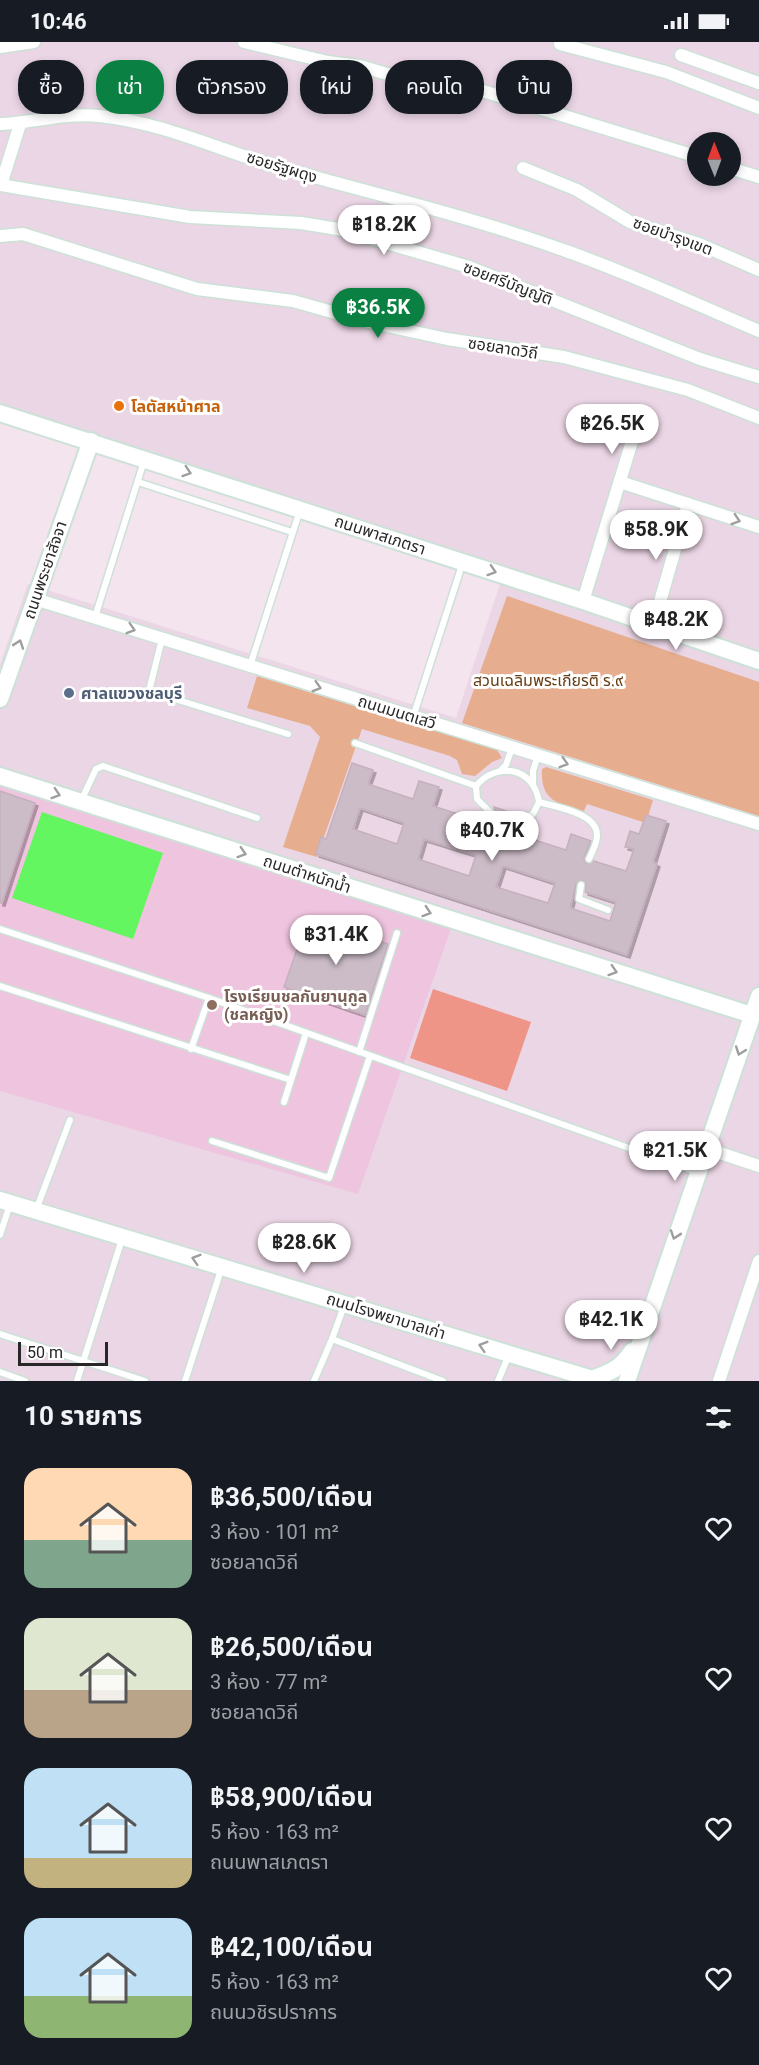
<!DOCTYPE html>
<html lang="th">
<meta charset="utf-8">
<style>
body{margin:0;font-family:Roboto,"Noto Sans Thai",sans-serif;background:#242831;color:#f1f3f6;height:100vh;display:flex;flex-direction:column;font-size:22px;white-space:nowrap}
*{box-sizing:border-box;margin:0}
p{font-size:20px;color:#9ea1a6}
.icon{flex:none;width:33px;height:33px;fill:none;stroke:currentColor;stroke-width:2;stroke-linecap:round;stroke-linejoin:round}
.map{position:relative;height:1339px;overflow:hidden}
.panel{display:flex;flex-direction:column;background:#171b24;flex:1}
.panel>*{flex:none}
.banner{position:absolute;left:18px;top:18px;width:723px;height:54px;display:flex;gap:12px}
.needle{width:39px;rotate:359deg}
.controls{position:absolute;left:687px;top:90px;display:grid;gap:12px}
.controls a{display:grid;place-items:center;width:54px;height:54px;border-radius:50%;background:#171b24;box-shadow:0 3px 9px #0003;font-size:30px}
.scale{position:absolute;left:18px;bottom:15px;width:90px;box-sizing:border-box;padding-left:6px;border:3px solid #272727;border-top:0;font-size:16px;line-height:21px;white-space:nowrap;color:#272727;-webkit-text-stroke:4px #fff;paint-order:stroke}
.price{position:absolute;translate:-50% -51px;padding:0 14px;border-radius:21px;background:#fff;color:#222;font-size:20px;line-height:39px;filter:drop-shadow(0 2px 3px #0008)}
.price::after{content:'';position:absolute;left:50%;top:36px;width:18px;height:14px;margin-left:-9px;background:inherit;clip-path:polygon(0 0,100% 0,50% 100%)}
.price.current{background:#0b8043;color:#fff}
ul{padding:0;list-style:none}
li{display:flex;align-items:center;gap:18px;height:150px;padding:0 24px}
li span{display:grid;place-items:center;flex:none;width:168px;height:120px;border-radius:18px;color:#555}
li>.icon{margin-inline-start:auto}
span .icon{width:72px;height:72px;fill:#fffc;stroke-width:1}
li b{font-size:26px}
h2{display:flex;justify-content:space-between;align-items:center;height:72px;padding:0 24px;font-size:26px}
.chip{padding:0 21px;border-radius:24px;background:#171b24;box-shadow:0 3px 9px #0003;font-size:21px;line-height:54px}
.chip.current{background:#0b8043;color:#fff}
.status{display:flex;justify-content:space-between;align-items:center;height:42px;padding:0 30px;background:#171b24;direction:ltr}
.status svg{height:16px;fill:currentColor}
.map>svg:first-child{display:block}
</style>
<div class="status"><b>10:46</b><svg viewBox="0 0 49 12"><path d="M0 12V9h3v3zM5 12V6h3v6zM10 12V3h3v9zM15 12V0h3v12zM26 1h20v11H26zM47 4h2v5h-2z"/></svg></div>
<div class="map">
<svg width="759" height="1339" viewBox="0 0 759 1339">
<defs>
<filter id="shadow"><feDropShadow dx="3" dy="3" stdDeviation="0" flood-color="#0004"/></filter>
</defs>
<rect width="100%" height="100%" fill="#ebd6e5"/>
<path fill="#eec4de" d="M 0,734 L 454,878 L 358,1152 L 0,1049 Z"/>
<g fill="#e6ae8e">
<path d="M 507,554 L 759,640 L 759,774 L 462,681 Z"/>
<path d="M 257,634 L 497,708 L 502,716 L 492,720 L 475,734 L 462,732 L 457,718 L 450,714 L 362,687 L 317,815 L 283,805 L 320,695 L 310,684 L 247,666 Z"/>
<path d="M 546,725 L 653,758 L 646,781 L 587,762 L 584,769 C 558,762 540,759 542,727 Z"/>
</g>
<path fill="#ef9588" d="M 433,947 L 531,980 L 507,1049 L 410,1016 Z"/>
<path fill="#f3e4ee" d="M 0,375 L 502,536 L 456,676 L 28,542 L 0,622 Z"/>
<path fill="#64f660" d="M 42,770 L 163,811 L 133,897 L 12,856 Z"/>
<g fill="#ccbcc7" stroke="#c6b0be" stroke-width="1.5" fill-rule="evenodd" filter="url(#shadow)">
<path d="M 352,721 L 373,728 L 368,742 L 413,757 L 419,739 L 439,745 L 433,764 L 489,782 L 490,777 L 497,774 L 494,765 L 518,773 L 512,778 L 515,784 L 513,791 L 566,808 L 571,792 L 591,799 L 584,815 L 586,821 L 594,819 L 626,829 L 634,807 L 625,805 L 630,789 L 639,792 L 646,773 L 666,779 L 653,820 L 657,822 L 627,913 L 316,812 L 321,795 L 326,797 ZM 360,766 L 404,781 L 397,802 L 353,787 ZM 424,797 L 476,813 L 469,834 L 418,817 ZM 503,824 L 555,841 L 548,861 L 496,845 ZM 582,838 L 586,842 L 585,850 L 616,860 L 610,879 L 570,866 L 576,842 Z"/>
<path d="M 0,749 L 35,761 L 2,861 L 0,861 Z"/>
<path d="M 308,875 L 388,902 L 365,973 L 284,945 Z"/>
</g>
<g fill="none" stroke-linecap="round" stroke-linejoin="round">
<g stroke="#cce1d7" stroke-width="9">
<g id="lane">
<path d="M 138,440 L 292,490"/>
<path d="M 95,575 L 144,419"/>
<path d="M 162,597 L 149,649 L 288,692"/>
<path d="M 250,624 L 300,468"/>
<path d="M 413,675 L 463,520"/>
<path d="M 355,701 L 476,744"/>
<path d="M 501,728 L 506,723 L 512,706"/>
<path d="M 533,743 L 533,729 L 538,713"/>
<path d="M 81,759 L 96,727 L 103,724 L 257,776"/>
<path d="M 539,760 C 556,765 598,771 597,794 C 597,801 592,811 589,817"/>
<path d="M 492,772 L 477,757 L 476,744 C 497,719 534,725 539,760 L 533,772 L 517,779"/>
<path d="M 581,843 L 579,857 L 608,868"/>
<path d="M 0,887 L 209,956 L 696,1130"/>
<path d="M 0,944 L 291,1038"/>
<path d="M 191,1007 L 209,956"/>
<path d="M 359,1010 L 397,891"/>
<path d="M 284,1060 L 306,991"/>
<path d="M 212,1099 L 329,1136 L 370,1014"/>
<path d="M 36,1168 L 70,1078"/>
<path d="M 0,1193 L 10,1162"/>
<path d="M 0,1292 L 145,1339"/>
<path d="M 332,1297 L 344,1264"/>
<path d="M 0,1330 L 25,1339"/>
<path d="M 77,1339 L 122,1197"/>
<path d="M 185,1339 L 222,1225"/>
<path d="M 314,1339 L 332,1297 L 443,1339"/>
<path d="M 498,1339 L 509,1313"/>
</g>
</g>
<g stroke="#cce1d7" stroke-width="15">
<g id="street">
<path d="M 244,0 L 328,20 L 360,24 L 441,48 L 473,46 L 698,115"/>
<path d="M 560,2 L 666,30 L 759,66"/>
<path d="M 0,5 L 34,0"/>
<path d="M 681,13 L 759,41"/>
<path d="M 0,82 C 33,81 66,70 99,74 C 161,80 219,108 278,125 C 374,152 472,175 566,209 C 632,232 695,262 759,289"/>
<path d="M 523,126 L 577,148 L 630,180 L 699,202 L 759,228"/>
<path d="M 730,126 L 759,135"/>
<path d="M 0,143 L 190,175 L 301,181 L 338,187 L 469,225 L 700,317 L 759,335"/>
<path d="M 1,143 L 20,82"/>
<path d="M 0,194 L 23,192 L 197,247 L 293,259 L 364,279 L 447,297 L 564,315 L 688,348 L 759,376"/>
<path d="M 620,440 L 759,485"/>
<path d="M 35,557 L 759,782"/>
<path d="M 583,559 L 633,396"/>
<path d="M 653,584 L 688,462"/>
<path d="M 705,1106 L 759,1124"/>
<path d="M 719,1339 L 759,1219"/>
</g>
</g>
<g stroke="#cce1d7" stroke-width="20">
<g id="secondary">
<path d="M 0,371 L 583,559 L 759,619"/>
<path d="M 0,657 L 91,399"/>
<path d="M 0,734 L 752,973"/>
<path d="M 0,1158 L 599,1339"/>
<path d="M 591,1337 C 610,1331 621,1326 632,1309"/>
<path d="M 627,1339 L 759,954"/>
</g>
</g>
<use href="#lane" stroke="#fff" stroke-width="6"/>
<use href="#street" stroke="#fff" stroke-width="12"/>
<use href="#secondary" stroke="#fff" stroke-width="16"/>
</g>
<defs><path id="oneway-chevron" d="M-2-3.5L2.5 0L-2 3.5" fill="none" stroke-width="1.6" stroke-linecap="round" stroke-linejoin="round" transform="scale(1.5)"/></defs>
<g stroke="#9e9e9e">
<use href="#oneway-chevron" transform="translate(187 430) rotate(18)"/>
<use href="#oneway-chevron" transform="translate(736 478) rotate(18)"/>
<use href="#oneway-chevron" transform="translate(492 529) rotate(18)"/>
<use href="#oneway-chevron" transform="translate(131 587) rotate(17)"/>
<use href="#oneway-chevron" transform="translate(19 602) rotate(-71)"/>
<use href="#oneway-chevron" transform="translate(317 645) rotate(17)"/>
<use href="#oneway-chevron" transform="translate(564 721) rotate(17)"/>
<use href="#oneway-chevron" transform="translate(56 752) rotate(18)"/>
<use href="#oneway-chevron" transform="translate(242 811) rotate(18)"/>
<use href="#oneway-chevron" transform="translate(427 870) rotate(18)"/>
<use href="#oneway-chevron" transform="translate(613 929) rotate(18)"/>
<use href="#oneway-chevron" transform="translate(740 1009) rotate(110)"/>
<use href="#oneway-chevron" transform="translate(675 1193) rotate(109)"/>
<use href="#oneway-chevron" transform="translate(196 1217) rotate(-163)"/>
<use href="#oneway-chevron" transform="translate(483 1304) rotate(-163)"/>
</g>
<circle fill="#e8710a" stroke="#fff" stroke-width="2" cx="119" cy="364" r="6"/>
<circle fill="#5c6f8a" stroke="#fff" stroke-width="2" cx="69" cy="651" r="6"/>
<circle fill="#8d6e63" stroke="#fff" stroke-width="2" cx="212" cy="963" r="6"/>
<g text-anchor="middle" dominant-baseline="central" stroke-width="6" stroke-linejoin="round" paint-order="stroke">
<g font-size="16" fill="#272727" stroke="#fff">
<text transform="translate(282 125) rotate(17)">ซอยรัฐผดุง</text>
<text transform="translate(673 194) rotate(20)">ซอยบำรุงเขต</text>
<text transform="translate(508 241) rotate(21)">ซอยศรีบัญญัติ</text>
<text transform="translate(503 306) rotate(9)">ซอยลาดวิถี</text>
<text transform="translate(380 493) rotate(18)">ถนนพาสเภตรา</text>
<text transform="translate(45 528) rotate(-71)">ถนนพระยาสัจจา</text>
<text transform="translate(397 670) rotate(17)">ถนนมนตเสวี</text>
<text transform="translate(307 832) rotate(18)">ถนนตำหนักน้ำ</text>
<text transform="translate(386 1274) rotate(17)">ถนนโรงพยาบาลเก่า</text>
</g>
<g font-size="16" font-weight="bold" fill="#c56008" stroke="#fff" text-anchor="start">
<text x="131" y="364">โลตัสหน้าศาล</text>
</g>
<g font-size="16" fill="#663d14" stroke="#fff">
<text x="548" y="638">สวนเฉลิมพระเกียรติ ร.๙</text>
</g>
<g font-size="16" font-weight="bold" fill="#4e5e75" stroke="#fff" text-anchor="start">
<text x="81" y="651">ศาลแขวงชลบุรี</text>
</g>
<g font-size="16" font-weight="bold" fill="#785e54" stroke="#fff" text-anchor="start">
<text x="224" y="954">โรงเรียนชลกันยานุกูล<tspan x="224" dy="18">(ชลหญิง)</tspan></text>
</g>
</g>
</svg>
<div class="controls">
<a><svg class="needle" viewBox="-14 -14 28 28"><path d="M0-13l5 13h-10z" fill="#e53935"/><path d="M0 13l5-13h-10z" fill="#9ea1a6"/></svg></a>
</div>
<div class="scale">50 m</div>
<b class="price" style="left:384px;top:214px">฿18.2K</b>
<b class="price current" style="left:378px;top:297px">฿36.5K</b>
<b class="price" style="left:612px;top:413px">฿26.5K</b>
<b class="price" style="left:656px;top:519px">฿58.9K</b>
<b class="price" style="left:676px;top:609px">฿48.2K</b>
<b class="price" style="left:492px;top:820px">฿40.7K</b>
<b class="price" style="left:336px;top:924px">฿31.4K</b>
<b class="price" style="left:675px;top:1140px">฿21.5K</b>
<b class="price" style="left:304px;top:1232px">฿28.6K</b>
<b class="price" style="left:611px;top:1309px">฿42.1K</b>
<div class="banner">
<a class="chip">ซื้อ</a>
<a class="chip current">เช่า</a>
<a class="chip">ตัวกรอง</a>
<a class="chip">ใหม่</a>
<a class="chip">คอนโด</a>
<a class="chip">บ้าน</a>
</div>
</div>
<section class="panel">
<h2>10 รายการ<svg class="icon" aria-label="filters" viewBox="0 0 24 24"><path d="M4 7h16M4 17h16"/><circle cx="9" cy="7" r="2"/><circle cx="15" cy="17" r="2"/></svg></h2>
<ul>
<li><span style="background:linear-gradient(#ffd9b3 60%,#7fa58c 0)"><svg class="icon" aria-label="home" viewBox="0 0 24 24"><path d="M3 11l9-7 9 7M6 9v11h12V9"/></svg></span><div><b>฿36,500/เดือน</b><p>3 ห้อง · 101 m²</p><p>ซอยลาดวิถี</p></div><svg class="icon" aria-label="heart" viewBox="0 0 24 24"><path d="M12 20l-8-8c-3-5 5-10 8-4 3-6 11-1 8 4z"/></svg></li>
<li><span style="background:linear-gradient(#dfe7d0 60%,#b9a48a 0)"><svg class="icon" aria-label="home" viewBox="0 0 24 24"><path d="M3 11l9-7 9 7M6 9v11h12V9"/></svg></span><div><b>฿26,500/เดือน</b><p>3 ห้อง · 77 m²</p><p>ซอยลาดวิถี</p></div><svg class="icon" aria-label="heart" viewBox="0 0 24 24"><path d="M12 20l-8-8c-3-5 5-10 8-4 3-6 11-1 8 4z"/></svg></li>
<li><span style="background:linear-gradient(#bfe0f5 75%,#c2b280 0)"><svg class="icon" aria-label="home" viewBox="0 0 24 24"><path d="M3 11l9-7 9 7M6 9v11h12V9"/></svg></span><div><b>฿58,900/เดือน</b><p>5 ห้อง · 163 m²</p><p>ถนนพาสเภตรา</p></div><svg class="icon" aria-label="heart" viewBox="0 0 24 24"><path d="M12 20l-8-8c-3-5 5-10 8-4 3-6 11-1 8 4z"/></svg></li>
<li><span style="background:linear-gradient(#bfe0f5 65%,#8fb573 0)"><svg class="icon" aria-label="home" viewBox="0 0 24 24"><path d="M3 11l9-7 9 7M6 9v11h12V9"/></svg></span><div><b>฿42,100/เดือน</b><p>5 ห้อง · 163 m²</p><p>ถนนวชิรปราการ</p></div><svg class="icon" aria-label="heart" viewBox="0 0 24 24"><path d="M12 20l-8-8c-3-5 5-10 8-4 3-6 11-1 8 4z"/></svg></li>
</ul>
</section>
